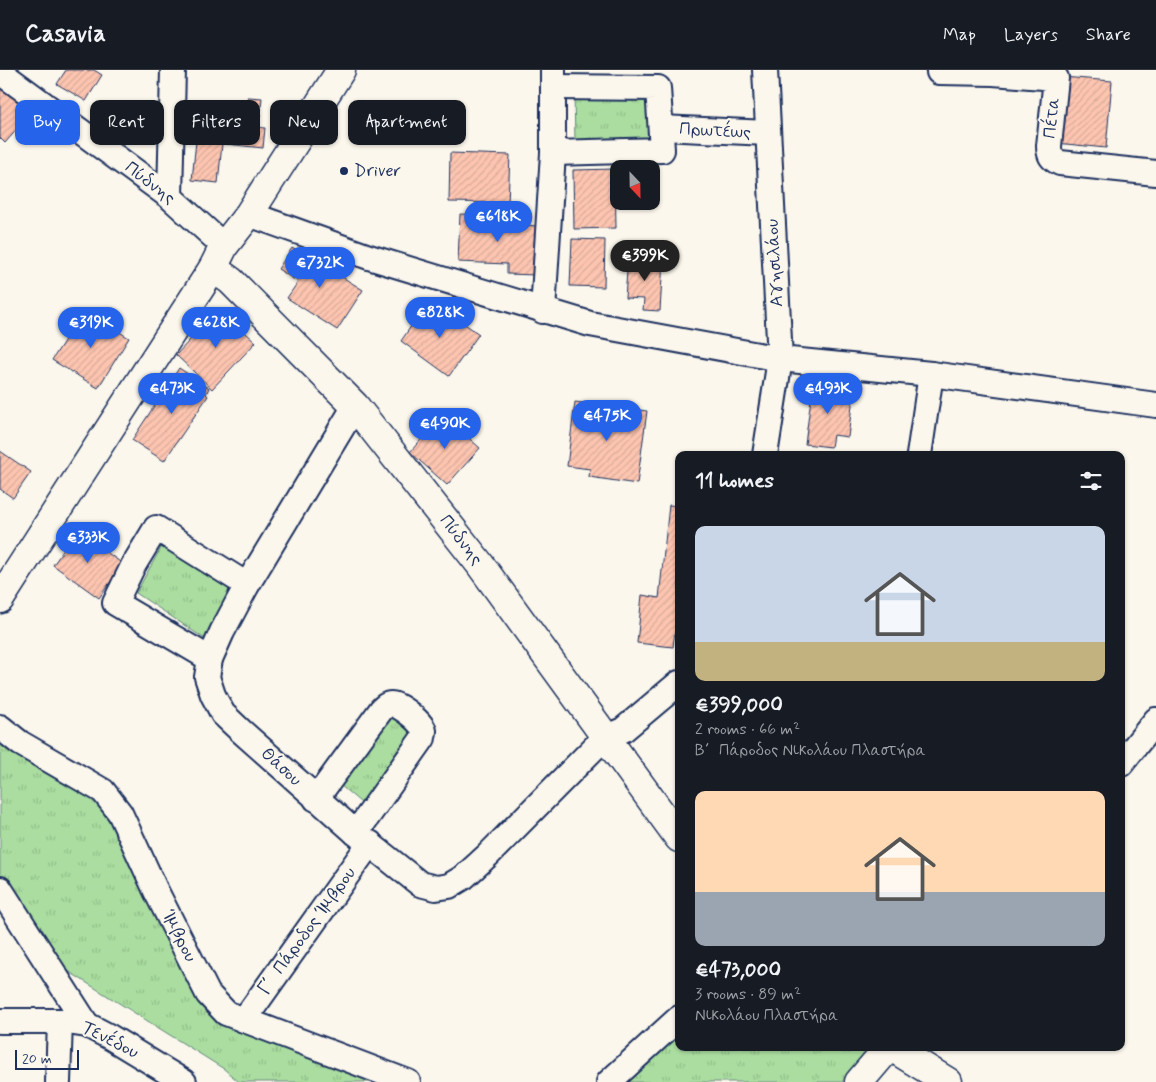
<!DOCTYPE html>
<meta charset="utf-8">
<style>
body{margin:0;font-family:Mynerve,sans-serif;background:#242831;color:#f1f3f6;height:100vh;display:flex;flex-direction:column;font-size:19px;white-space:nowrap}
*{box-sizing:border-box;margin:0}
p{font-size:16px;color:#9ea1a6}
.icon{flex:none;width:28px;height:28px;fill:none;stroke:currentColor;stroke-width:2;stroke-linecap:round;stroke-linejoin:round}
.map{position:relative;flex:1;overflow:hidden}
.sheet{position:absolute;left:675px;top:381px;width:450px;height:600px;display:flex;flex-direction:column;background:#171b24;border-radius:10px;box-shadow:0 1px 4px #0004}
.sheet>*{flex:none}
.banner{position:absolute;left:15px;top:30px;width:475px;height:45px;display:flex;gap:10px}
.needle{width:32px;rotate:158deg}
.controls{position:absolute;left:610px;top:90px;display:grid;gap:10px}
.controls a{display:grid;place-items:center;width:50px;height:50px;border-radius:10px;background:#171b24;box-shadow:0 1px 4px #0004;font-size:25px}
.scale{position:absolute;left:15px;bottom:12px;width:64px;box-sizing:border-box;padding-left:5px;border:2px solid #1b2f5e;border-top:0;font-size:14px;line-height:18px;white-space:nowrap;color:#1b2f5e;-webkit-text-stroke:4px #fbf7ec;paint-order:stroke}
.price{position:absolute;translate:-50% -42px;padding:0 11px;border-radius:18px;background:#2563eb;color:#fff;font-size:16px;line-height:32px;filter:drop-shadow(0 1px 2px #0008)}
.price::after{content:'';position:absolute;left:50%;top:30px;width:15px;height:11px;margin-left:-8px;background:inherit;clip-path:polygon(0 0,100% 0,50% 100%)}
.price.on{background:#222;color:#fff}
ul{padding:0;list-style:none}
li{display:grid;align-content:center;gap:10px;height:265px;padding:0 20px}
li span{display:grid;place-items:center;height:155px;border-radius:10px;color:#555}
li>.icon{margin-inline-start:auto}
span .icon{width:90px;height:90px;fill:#fffc;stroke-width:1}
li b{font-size:21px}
h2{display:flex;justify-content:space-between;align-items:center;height:60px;padding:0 20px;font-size:21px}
.tag{padding:0 18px;border-radius:10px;background:#171b24;box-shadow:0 1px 4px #0004;font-size:18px;line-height:45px}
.tag.on{background:#2563eb;color:#fff}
header{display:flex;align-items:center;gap:30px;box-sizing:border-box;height:70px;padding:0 25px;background:#171b24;border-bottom:1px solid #363941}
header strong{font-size:24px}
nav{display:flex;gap:28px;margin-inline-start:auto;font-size:18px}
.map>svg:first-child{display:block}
</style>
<header>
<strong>Casavia</strong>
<nav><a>Map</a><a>Layers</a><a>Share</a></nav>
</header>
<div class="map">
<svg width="1156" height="1012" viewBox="0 0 1156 1012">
<defs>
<pattern id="grass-tufts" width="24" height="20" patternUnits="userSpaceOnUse" patternTransform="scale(1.25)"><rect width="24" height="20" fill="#aadd9f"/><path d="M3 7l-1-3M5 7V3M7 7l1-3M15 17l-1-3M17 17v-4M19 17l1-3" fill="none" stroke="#92be8b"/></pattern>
<pattern id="building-hatch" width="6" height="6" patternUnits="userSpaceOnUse" patternTransform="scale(1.25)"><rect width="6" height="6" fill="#fdc5b0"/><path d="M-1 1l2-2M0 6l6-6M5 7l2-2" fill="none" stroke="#d8aa9a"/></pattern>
</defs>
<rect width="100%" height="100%" fill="#fbf7ec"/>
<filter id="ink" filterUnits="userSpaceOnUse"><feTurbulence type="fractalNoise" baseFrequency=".02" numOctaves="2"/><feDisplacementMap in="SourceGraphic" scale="10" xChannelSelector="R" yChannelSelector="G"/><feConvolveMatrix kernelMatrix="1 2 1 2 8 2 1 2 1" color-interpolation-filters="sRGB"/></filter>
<g filter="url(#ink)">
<g fill="url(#grass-tufts)" stroke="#62867e">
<path d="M 574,23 L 665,24 L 665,70 L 575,72 Z"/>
<path d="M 168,465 L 239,512 L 205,569 L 136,523 Z"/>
<path d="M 398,636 L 425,659 L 367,738 L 340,715 Z"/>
<path d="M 0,659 L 113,725 L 211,924 L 406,1012 L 239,1012 L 224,999 L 52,891 L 0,809 Z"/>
<path d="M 679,958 L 679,978 L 869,978 L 869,981 L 842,1012 L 621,1012 Z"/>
</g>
<g fill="url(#building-hatch)" stroke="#1b2f5e">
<path d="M 66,0 L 94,0 L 102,5 L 86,31 L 57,14 Z"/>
<path d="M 1062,7 L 1112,11 L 1106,78 L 1056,73 Z"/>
<path d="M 0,12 L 33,41 L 5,73 L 0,68 Z"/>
<path d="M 248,27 L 262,28 L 260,47 L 246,45 Z"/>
<path d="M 122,40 L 159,45 L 156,70 L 119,66 Z"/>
<path d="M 199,48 L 237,52 L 235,75 L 196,71 Z"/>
<path d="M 237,55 L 265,58 L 263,78 L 235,75 Z"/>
<path d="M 196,71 L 222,74 L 218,113 L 192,110 Z"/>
<path d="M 450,83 L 510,85 L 508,133 L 449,132 Z"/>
<path d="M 615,99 L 616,158 L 574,159 L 573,100 Z"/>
<path d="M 460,144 L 508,146 L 508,154 L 538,156 L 536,205 L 507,204 L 507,194 L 458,192 Z"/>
<path d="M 572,169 L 605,170 L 604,217 L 570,216 Z"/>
<path d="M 292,178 L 331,202 L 335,195 L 342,200 L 339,205 L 363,220 L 337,260 L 287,228 L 298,212 L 278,199 Z"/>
<path d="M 628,188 L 663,190 L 660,241 L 643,240 L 644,229 L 625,228 Z"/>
<path d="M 435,233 L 479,264 L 449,306 L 401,271 L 416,249 L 420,253 Z"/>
<path d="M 219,239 L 256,272 L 212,319 L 176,285 Z"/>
<path d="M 84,240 L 129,268 L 98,318 L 52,290 Z"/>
<path d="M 179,298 L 209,318 L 206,324 L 208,326 L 164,391 L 132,370 Z"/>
<path d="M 813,313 L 837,316 L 836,324 L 853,327 L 848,367 L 833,365 L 831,377 L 805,374 Z"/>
<path d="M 575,332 L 647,341 L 637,414 L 589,407 L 590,399 L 567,396 Z"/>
<path d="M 443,345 L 480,378 L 447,415 L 410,382 Z"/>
<path d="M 0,381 L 31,402 L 13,428 L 0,419 Z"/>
<path d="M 669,435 L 679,436 L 679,555 L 676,555 L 673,577 L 637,573 L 642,525 L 659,528 Z"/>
<path d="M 77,461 L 123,494 L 99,528 L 53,495 Z"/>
</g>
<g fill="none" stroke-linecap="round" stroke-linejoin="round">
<g stroke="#1b2f5e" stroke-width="28">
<g id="minor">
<path d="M 0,2 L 170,127 L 224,176"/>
<path d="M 939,2 L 993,3 L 1056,8 L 1049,76 C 1049,85 1051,89 1060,93 L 1156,103"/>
<path d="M 553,17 L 658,18 L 662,80 L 553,83"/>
<path d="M 661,58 L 768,63"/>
<path d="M 170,127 L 173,0"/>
<path d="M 249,144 L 369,187 L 590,254 L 780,289 L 931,304 L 1156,335"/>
<path d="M 543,241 L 553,83 L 553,0"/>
<path d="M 355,336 L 247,515 L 222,562 L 210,589 L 207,607 L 213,625 L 223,644 L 241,661 L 356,763 L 420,814 L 436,818 L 449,816 L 464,807 L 488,785 L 597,675 L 606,667 L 623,660 L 679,613"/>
<path d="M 765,385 L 780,289 L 765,0"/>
<path d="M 919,385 L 931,304"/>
<path d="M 210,589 L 115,533 L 133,496 L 156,458 L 247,515"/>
<path d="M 0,657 L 20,673 L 103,721 L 120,743 L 156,821 L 208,924 L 226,943 L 408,1012"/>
<path d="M 1121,694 L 1156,650"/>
<path d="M 316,729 L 381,640 C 384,637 387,634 391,634 C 399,634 423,653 424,661 C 424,663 423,666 423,668 L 356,763"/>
<path d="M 0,819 L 87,955"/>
<path d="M 244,950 L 370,773"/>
<path d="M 0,951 L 60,951 L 87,955 L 110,967 L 184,1012"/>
<path d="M 58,1012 L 60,951"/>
<path d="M 609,1012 L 679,948"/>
</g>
</g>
<g stroke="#1b2f5e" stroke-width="31">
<g id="tertiary">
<path d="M 213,198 L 231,211 L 355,336 L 479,493 L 679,768"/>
<path d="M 893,978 L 948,1012"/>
<path d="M 859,1012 L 888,978"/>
</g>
</g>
<g stroke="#1b2f5e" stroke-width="31">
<path id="secondary" d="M 0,529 L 213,198 L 224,176 L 249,144 L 341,0"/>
</g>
<use href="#minor" stroke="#fbf7ec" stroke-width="24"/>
<use href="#tertiary" stroke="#fbf7ec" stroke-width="28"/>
<use href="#secondary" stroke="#fbf7ec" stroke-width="28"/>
</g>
</g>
<circle fill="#1b2f5e" stroke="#fbf7ec" stroke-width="2" cx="344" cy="101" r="5"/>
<g text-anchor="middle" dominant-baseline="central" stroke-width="4" stroke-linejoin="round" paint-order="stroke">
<g font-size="18" fill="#1b2f5e" stroke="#fbf7ec">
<text transform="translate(1052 48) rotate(-84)">Πέτα</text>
<text transform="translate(715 61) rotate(3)">Πρωτέως</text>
<text transform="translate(150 113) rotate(37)">Πύδνης</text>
<text transform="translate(775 193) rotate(-93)">Αγησιλάου</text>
<text transform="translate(461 470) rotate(52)">Πύδνης</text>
<text transform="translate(281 697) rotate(42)">Θάσου</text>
<text transform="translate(307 861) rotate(-54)">Γ΄ Πάροδος Ίμβρου</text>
<text transform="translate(179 866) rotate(63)">Ίμβρου</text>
<text transform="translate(110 970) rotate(27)">Τενέδου</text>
</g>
<g font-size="18" fill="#1b2f5e" stroke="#fbf7ec" text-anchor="start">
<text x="354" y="101">Driver</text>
</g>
</g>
</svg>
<div class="controls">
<a><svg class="needle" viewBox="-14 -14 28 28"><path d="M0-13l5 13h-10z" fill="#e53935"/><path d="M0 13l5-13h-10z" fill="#9ea1a6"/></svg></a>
</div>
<div class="scale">20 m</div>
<b class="price" style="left:498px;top:173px">€618K</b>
<b class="price on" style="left:645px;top:212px">€399K</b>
<b class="price" style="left:320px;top:219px">€732K</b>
<b class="price" style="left:440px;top:269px">€828K</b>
<b class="price" style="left:91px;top:279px">€319K</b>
<b class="price" style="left:216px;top:279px">€628K</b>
<b class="price" style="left:172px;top:345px">€473K</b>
<b class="price" style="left:828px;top:345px">€493K</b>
<b class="price" style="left:607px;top:372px">€475K</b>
<b class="price" style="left:445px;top:380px">€490K</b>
<b class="price" style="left:88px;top:494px">€333K</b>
<div class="banner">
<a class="tag on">Buy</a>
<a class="tag">Rent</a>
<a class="tag">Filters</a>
<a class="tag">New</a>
<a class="tag">Apartment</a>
</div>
<section class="sheet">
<h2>11 homes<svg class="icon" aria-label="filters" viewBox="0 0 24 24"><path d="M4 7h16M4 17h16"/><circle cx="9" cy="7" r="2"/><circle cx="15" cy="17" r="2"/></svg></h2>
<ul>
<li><span style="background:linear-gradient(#c9d6e8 75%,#c2b280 0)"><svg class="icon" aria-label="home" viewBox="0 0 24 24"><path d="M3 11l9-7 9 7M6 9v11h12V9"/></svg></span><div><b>€399,000</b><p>2 rooms · 66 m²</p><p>Β΄ Πάροδος Νικολάου Πλαστήρα</p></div></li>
<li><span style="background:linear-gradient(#ffd9b3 65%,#9aa5b1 0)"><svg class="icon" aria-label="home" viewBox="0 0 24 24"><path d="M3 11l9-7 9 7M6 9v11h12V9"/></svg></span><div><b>€473,000</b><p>3 rooms · 89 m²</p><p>Νικολάου Πλαστήρα</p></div></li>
</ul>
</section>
</div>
